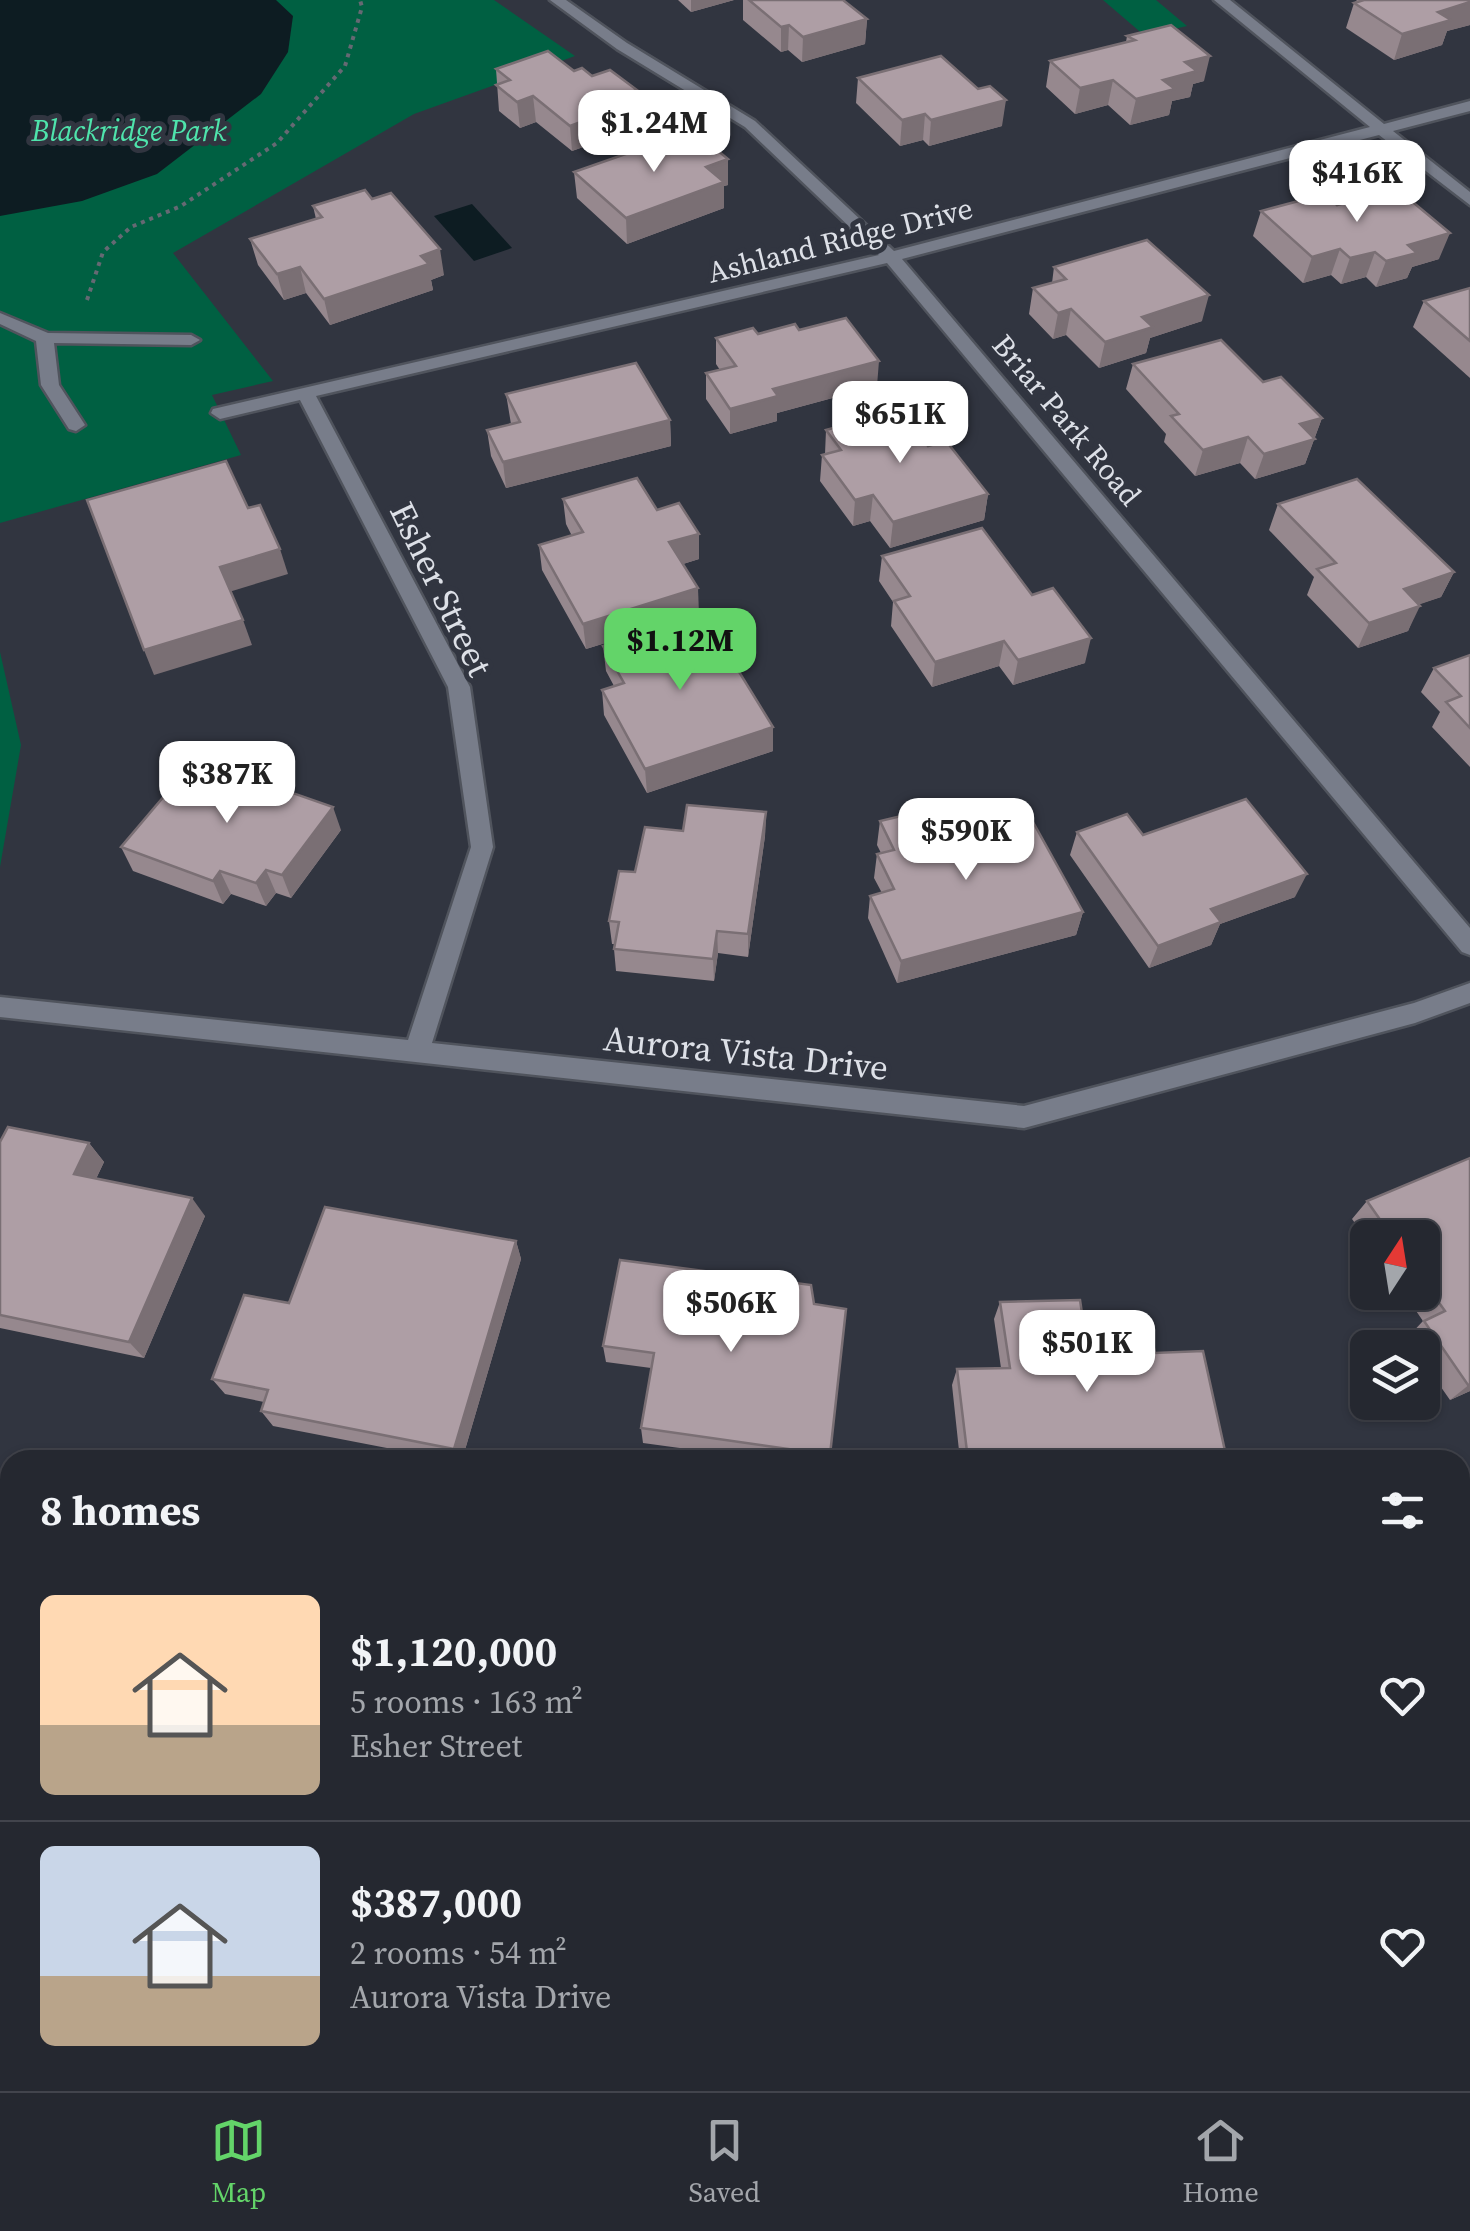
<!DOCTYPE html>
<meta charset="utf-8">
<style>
body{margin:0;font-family:"Source Serif 4",serif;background:#2d3038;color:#f1f3f6;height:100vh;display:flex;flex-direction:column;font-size:38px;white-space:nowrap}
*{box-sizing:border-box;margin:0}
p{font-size:32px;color:#a3a6ab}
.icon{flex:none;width:55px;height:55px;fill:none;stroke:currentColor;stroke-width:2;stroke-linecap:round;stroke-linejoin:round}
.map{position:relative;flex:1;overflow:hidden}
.panel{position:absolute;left:0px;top:1450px;width:1470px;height:642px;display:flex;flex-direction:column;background:#252830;border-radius:30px 30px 0 0;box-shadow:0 2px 8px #0004,0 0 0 2px #42444c}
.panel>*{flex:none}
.needle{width:65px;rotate:12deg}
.tools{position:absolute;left:1350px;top:1220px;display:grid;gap:20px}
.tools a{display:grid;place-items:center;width:90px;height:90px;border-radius:15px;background:#252830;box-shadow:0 2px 8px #0004,0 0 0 2px #42444c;font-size:50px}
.price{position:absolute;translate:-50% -85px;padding:0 22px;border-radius:20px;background:#fff;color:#222;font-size:32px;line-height:65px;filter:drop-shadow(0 2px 5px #0008)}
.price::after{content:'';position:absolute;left:50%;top:60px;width:30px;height:22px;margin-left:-15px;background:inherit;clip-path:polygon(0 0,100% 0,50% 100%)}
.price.active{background:#63d469;color:#111}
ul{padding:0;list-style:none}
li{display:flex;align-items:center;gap:30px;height:250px;padding:0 40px}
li+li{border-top:2px solid #42444c}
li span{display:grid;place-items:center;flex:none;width:280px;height:200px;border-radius:15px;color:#555}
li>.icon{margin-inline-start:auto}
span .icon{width:120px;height:120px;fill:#fffc;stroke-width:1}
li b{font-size:42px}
h2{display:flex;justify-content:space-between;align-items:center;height:120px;padding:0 40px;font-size:42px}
.tab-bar{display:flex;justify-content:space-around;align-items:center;height:140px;border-top:2px solid #42444c;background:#252830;font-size:28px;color:#a3a6ab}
.tab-bar a{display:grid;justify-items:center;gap:5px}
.tab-bar .active{color:#63d469}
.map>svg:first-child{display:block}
</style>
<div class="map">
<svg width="1470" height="2091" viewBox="0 0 1470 2091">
<rect width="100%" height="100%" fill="#313540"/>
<g fill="#006042">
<path d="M 0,0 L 494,0 L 575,56 L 414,114 L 173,253 L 273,381 L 212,395 L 241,455 L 0,523 Z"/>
<path d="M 1103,0 L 1156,0 L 1187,26 L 1145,36 Z"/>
<path d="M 0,652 L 21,745 L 0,867 Z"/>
</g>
<g fill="#0d1c22">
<path d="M 0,0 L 276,0 L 293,16 L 288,52 L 261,94 L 157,174 L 82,201 L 0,216 Z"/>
<path d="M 472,204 L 512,248 L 474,261 L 434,216 Z"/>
<path d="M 1460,1604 L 1470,1606 L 1470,1696 L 1460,1694 Z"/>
</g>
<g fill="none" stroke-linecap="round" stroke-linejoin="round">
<g stroke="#50545d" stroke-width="5">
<path id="service" d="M 0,313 L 48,333 L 191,335 L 200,340 L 191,345 L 54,343 L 59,385 L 85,425 L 76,431 L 69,429 L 41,385 L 36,341 L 0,324 Z"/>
</g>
<g stroke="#50545d" stroke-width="5">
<path id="minor" d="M 550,0 L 566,0 L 627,43 L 755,121 L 894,251 L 1370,127 L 1214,0 L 1230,0 L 1384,124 L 1470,101 L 1470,111 L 1393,131 L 1470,192 L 1470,205 L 1379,135 L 902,259 L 1470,928 L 1470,955 L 1462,952 L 887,263 L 316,396 L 470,687 L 493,847 L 432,1043 L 1024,1106 L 1414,1003 L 1470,983 L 1470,1003 L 1415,1023 L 1024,1128 L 0,1017 L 0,997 L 408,1040 L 471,847 L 448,687 L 300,400 L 220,419 L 211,413 L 213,409 L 879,255 L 745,127 L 617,49 Z"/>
</g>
<path stroke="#656973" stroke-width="4" stroke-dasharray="4 5" stroke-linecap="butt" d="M 87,300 L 103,252 L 131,227 L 181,206 L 277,143 L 345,66 L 362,7 L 360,0"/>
<use href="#service" fill="#787d8a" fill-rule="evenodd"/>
<use href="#minor" fill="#787d8a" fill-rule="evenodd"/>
</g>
<g fill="#96888e">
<path d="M 678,0 L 734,0 L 691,12 Z"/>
<path d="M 743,0 L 843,0 L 867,19 L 865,44 L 802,62 L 788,50 L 781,52 L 743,20 Z"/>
<path d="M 1357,0 L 1470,0 L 1470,25 L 1447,31 L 1442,45 L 1394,60 L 1346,28 L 1354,3 Z"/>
<path d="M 1127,36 L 1204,81 L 1193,84 L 1190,97 L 1172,101 L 1169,115 L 1130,125 L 1108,105 L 1075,114 L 1046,87 L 1050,61 L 1126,42 Z"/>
<path d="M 496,69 L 574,71 L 637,90 L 638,115 L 614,124 L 614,136 L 572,151 L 536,122 L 520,128 L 499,111 Z"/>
<path d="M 858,78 L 1002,126 L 929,146 L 923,140 L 900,146 L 856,103 Z"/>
<path d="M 664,149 L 728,185 L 724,186 L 724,208 L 627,244 L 577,198 L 574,172 Z"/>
<path d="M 372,199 L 444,275 L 431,280 L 433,290 L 330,325 L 306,293 L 284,300 L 258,265 L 250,239 L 316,219 L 313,206 Z"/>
<path d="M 1337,205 L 1439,259 L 1412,267 L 1407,278 L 1376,287 L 1366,277 L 1341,284 L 1331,275 L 1303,283 L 1253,236 L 1261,211 Z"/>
<path d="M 1054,267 L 1202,321 L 1150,338 L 1146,353 L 1099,368 L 1066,335 L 1053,339 L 1029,314 L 1033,288 L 1052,283 Z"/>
<path d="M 1470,288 L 1470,378 L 1413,327 L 1424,301 Z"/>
<path d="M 799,330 L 877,386 L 777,413 L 777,421 L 730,434 L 706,399 L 706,373 L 720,370 L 716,364 L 716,338 Z"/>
<path d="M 1133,364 L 1263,382 L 1322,418 L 1305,464 L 1255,479 L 1240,463 L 1195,476 L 1164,442 L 1166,434 L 1126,389 Z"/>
<path d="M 506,394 L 670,420 L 671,446 L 506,488 L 491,456 L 487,430 L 511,424 Z"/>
<path d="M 826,430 L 932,445 L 988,494 L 984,520 L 890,548 L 870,521 L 853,526 L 820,481 L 822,455 L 825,454 Z"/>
<path d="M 563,499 L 657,510 L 699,534 L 699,559 L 683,564 L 699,614 L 586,649 L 542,570 L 539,545 L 572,536 L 566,524 Z"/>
<path d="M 1278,504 L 1454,572 L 1441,597 L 1419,604 L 1408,631 L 1358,648 L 1307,595 L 1314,577 L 1269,530 Z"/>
<path d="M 882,556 L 1085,663 L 1013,685 L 999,666 L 932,687 L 891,626 L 893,602 L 879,581 Z"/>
<path d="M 603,646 L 773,751 L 647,793 L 604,715 L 602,690 L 614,686 L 606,671 Z"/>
<path d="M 1470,655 L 1470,767 L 1432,727 L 1440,712 L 1421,692 L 1434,668 Z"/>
<path d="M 766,812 L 765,836 L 748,957 L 718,953 L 714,981 L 616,971 L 614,949 L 615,944 L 612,944 L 609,921 L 635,872 L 683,831 Z"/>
<path d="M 880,821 L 945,836 L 1083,912 L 1076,935 L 897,983 L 868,918 L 870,896 L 882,893 L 874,878 L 877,854 L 881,853 L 877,845 Z"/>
<path d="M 341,830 L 291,898 L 276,893 L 266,906 L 231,894 L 223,904 L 133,871 L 121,847 Z"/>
<path d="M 1077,832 L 1143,835 L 1295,897 L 1220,924 L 1211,945 L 1149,968 L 1070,855 Z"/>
<path d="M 0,1142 L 89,1143 L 104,1162 L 96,1179 L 205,1216 L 144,1358 L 0,1328 Z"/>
<path d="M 1470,1158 L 1470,1391 L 1450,1400 L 1422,1360 L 1422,1348 L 1414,1348 L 1407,1338 L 1423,1321 L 1403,1292 L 1422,1292 L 1422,1238 L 1368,1238 L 1368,1241 L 1352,1219 L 1367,1201 Z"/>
<path d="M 516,1241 L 521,1259 L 462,1460 L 449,1460 L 273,1426 L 261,1411 L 264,1402 L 225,1394 L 212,1379 L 289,1303 Z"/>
<path d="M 1000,1302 L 1085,1333 L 1155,1353 L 1227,1460 L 960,1460 L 952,1385 L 957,1369 L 1001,1368 L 994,1319 Z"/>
<path d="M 814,1304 L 846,1309 L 829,1460 L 767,1460 L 643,1443 L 641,1428 L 651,1368 L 606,1362 L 603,1346 Z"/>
<path d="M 1150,2082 L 1460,2082 L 1463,2091 L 1150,2091 Z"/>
</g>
<g fill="#7a6f74">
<path d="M 691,0 L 734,0 L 691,12 Z"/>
<path d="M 1470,2 L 1470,25 L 1447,31 L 1442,45 L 1394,60 L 1402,34 L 1438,12 Z"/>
<path d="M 867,19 L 865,44 L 802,62 L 803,37 Z"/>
<path d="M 789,25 L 788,50 L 781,52 L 781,27 Z"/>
<path d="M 1210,56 L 1204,81 L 1193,84 L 1190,97 L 1172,101 L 1169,115 L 1130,125 L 1136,99 L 1185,62 Z"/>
<path d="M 1113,80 L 1108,105 L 1075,114 L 1080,88 Z"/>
<path d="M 637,90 L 638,115 L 614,124 L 614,136 L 572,151 L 570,126 L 602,102 Z"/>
<path d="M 533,96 L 536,122 L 520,128 L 517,102 Z"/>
<path d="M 1006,100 L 1002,126 L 929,146 L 931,120 Z"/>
<path d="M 925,114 L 923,140 L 900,146 L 902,120 Z"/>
<path d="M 728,159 L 728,185 L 724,186 L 724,208 L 627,244 L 626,218 L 706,167 Z"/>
<path d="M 1450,233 L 1439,259 L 1412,267 L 1407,278 L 1376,287 L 1386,261 L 1408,245 Z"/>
<path d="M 440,249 L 444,275 L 431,280 L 433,290 L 330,325 L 324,299 L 421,256 Z"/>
<path d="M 1340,249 L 1331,275 L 1303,283 L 1312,257 Z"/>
<path d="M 1375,252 L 1366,277 L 1341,284 L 1350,258 Z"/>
<path d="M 300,267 L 306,293 L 284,300 L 277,274 Z"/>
<path d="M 1209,295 L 1202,321 L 1150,338 L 1146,353 L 1099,368 L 1105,342 L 1142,317 Z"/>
<path d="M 1071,309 L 1066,335 L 1053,339 L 1058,313 Z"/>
<path d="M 879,361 L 877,386 L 777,413 L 777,421 L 730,434 L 730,409 L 773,389 Z"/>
<path d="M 1322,418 L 1305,464 L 1255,479 L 1264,454 L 1300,424 Z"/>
<path d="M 670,420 L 671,446 L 506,488 L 503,462 Z"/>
<path d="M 934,433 L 930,459 L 921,437 Z"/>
<path d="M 1248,437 L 1240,463 L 1195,476 L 1203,450 Z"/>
<path d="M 988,494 L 984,520 L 890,548 L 893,522 Z"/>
<path d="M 873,495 L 870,521 L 853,526 L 855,500 Z"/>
<path d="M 699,534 L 699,559 L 670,568 L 669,542 Z"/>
<path d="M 280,549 L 288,574 L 229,592 L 220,567 Z"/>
<path d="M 1454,572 L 1441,597 L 1392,614 L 1404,589 Z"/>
<path d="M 698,588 L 699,614 L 586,649 L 583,624 Z"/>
<path d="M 1420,606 L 1408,631 L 1358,648 L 1369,623 Z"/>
<path d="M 243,620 L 252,645 L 154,675 L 144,650 Z"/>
<path d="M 1091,638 L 1085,663 L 1013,685 L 1018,660 Z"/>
<path d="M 1004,641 L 999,666 L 932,687 L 935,662 Z"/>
<path d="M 773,727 L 773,751 L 647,793 L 645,769 Z"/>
<path d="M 333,807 L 341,830 L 291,898 L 282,875 Z"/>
<path d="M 766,812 L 765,836 L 748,957 L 748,934 Z"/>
<path d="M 266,870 L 276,893 L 266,906 L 256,883 Z"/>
<path d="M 220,871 L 231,894 L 223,904 L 213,881 Z"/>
<path d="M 1307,874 L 1295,897 L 1220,924 L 1211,945 L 1149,968 L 1158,946 L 1211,909 Z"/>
<path d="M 1083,912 L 1076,935 L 897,983 L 901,961 Z"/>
<path d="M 717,931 L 718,953 L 714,981 L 713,959 Z"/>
<path d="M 89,1143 L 104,1162 L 89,1193 L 74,1174 Z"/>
<path d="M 192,1198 L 205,1216 L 144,1358 L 129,1342 Z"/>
<path d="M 516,1241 L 521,1259 L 462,1460 L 460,1460 L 454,1449 Z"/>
<path d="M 1470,1384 L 1470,1391 L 1450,1400 Z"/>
</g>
<g fill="#ae9ea5" stroke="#7a6f74" stroke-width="2.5">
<path d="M 749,0 L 843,0 L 867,19 L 803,37 L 789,25 L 781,27 Z"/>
<path d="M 1364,0 L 1470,0 L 1470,2 L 1438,12 L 1451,20 L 1402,34 L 1354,3 Z"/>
<path d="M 1171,25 L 1210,56 L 1185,62 L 1197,71 L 1163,80 L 1175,89 L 1136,99 L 1113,80 L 1080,88 L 1050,61 L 1135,40 L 1127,36 Z"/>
<path d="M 548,51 L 574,71 L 582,68 L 592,76 L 610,70 L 637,90 L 602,102 L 613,110 L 570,126 L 533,96 L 517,102 L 496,85 L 510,80 L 496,69 Z"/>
<path d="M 941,56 L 978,89 L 990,86 L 1006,100 L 931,120 L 925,114 L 902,120 L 858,78 Z"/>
<path d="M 700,136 L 728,159 L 706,167 L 724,182 L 626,218 L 574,172 L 657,143 L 664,149 Z"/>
<path d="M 1397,189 L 1450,233 L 1408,245 L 1417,253 L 1386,261 L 1375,252 L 1350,258 L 1340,249 L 1312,257 L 1261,211 L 1325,194 L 1337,205 Z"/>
<path d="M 365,190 L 372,199 L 391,193 L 440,249 L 421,256 L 429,264 L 324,299 L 300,267 L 277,274 L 250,239 L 322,217 L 313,206 Z"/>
<path d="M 1147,240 L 1209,295 L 1142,317 L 1153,327 L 1105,342 L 1071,309 L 1058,313 L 1033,288 L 1066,279 L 1054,267 Z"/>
<path d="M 1470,288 L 1470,341 L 1424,301 Z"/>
<path d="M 846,318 L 879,361 L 773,389 L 778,396 L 730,409 L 706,373 L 736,366 L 716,338 L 753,328 L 758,334 L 795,324 L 799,330 Z"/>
<path d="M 1221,340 L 1263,382 L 1281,377 L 1322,418 L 1300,424 L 1315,439 L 1264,454 L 1248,437 L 1203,450 L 1171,416 L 1179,414 L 1133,364 Z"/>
<path d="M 636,363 L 670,420 L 503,462 L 487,430 L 520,422 L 506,394 Z"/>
<path d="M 905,408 L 916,422 L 923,420 L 934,433 L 921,437 L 928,446 L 946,441 L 988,494 L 893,522 L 873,495 L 855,500 L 822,455 L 841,450 L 826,430 Z"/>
<path d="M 226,461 L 248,508 L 260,505 L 280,549 L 220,567 L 243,620 L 144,650 L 87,500 Z"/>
<path d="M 637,478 L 657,510 L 679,503 L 699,534 L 669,542 L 698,588 L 583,624 L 539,545 L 583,532 L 563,499 Z"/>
<path d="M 1357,479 L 1454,572 L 1404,589 L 1420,606 L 1369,623 L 1317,569 L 1336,563 L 1278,504 Z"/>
<path d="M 982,528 L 1032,595 L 1053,588 L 1091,638 L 1018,660 L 1004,641 L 935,662 L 894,601 L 910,596 L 882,556 Z"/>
<path d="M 704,615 L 773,727 L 645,769 L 602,690 L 624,683 L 603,646 Z"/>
<path d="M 1470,655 L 1470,728 L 1446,702 L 1461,696 L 1434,668 Z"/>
<path d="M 188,768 L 214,777 L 221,768 L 333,807 L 282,875 L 266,870 L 256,883 L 220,871 L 213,881 L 121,847 Z"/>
<path d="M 1246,799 L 1307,874 L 1211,909 L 1221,922 L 1158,946 L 1077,832 L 1127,814 L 1143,835 Z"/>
<path d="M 687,805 L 766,812 L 748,934 L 717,931 L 713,959 L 614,949 L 619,922 L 609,921 L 619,871 L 635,872 L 645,827 L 683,831 Z"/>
<path d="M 931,809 L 945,836 L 1029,815 L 1083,912 L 901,961 L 870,896 L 894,889 L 877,854 L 894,850 L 880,821 Z"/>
<path d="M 8,1127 L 89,1143 L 74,1174 L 192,1198 L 129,1342 L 0,1315 L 0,1142 Z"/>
<path d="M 1470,1158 L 1470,1384 L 1468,1385 L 1424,1321 L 1445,1311 L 1422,1279 L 1422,1238 L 1393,1238 L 1367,1201 Z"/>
<path d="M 325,1207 L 516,1241 L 454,1449 L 261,1411 L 268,1390 L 212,1379 L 244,1295 L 289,1303 Z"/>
<path d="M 620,1260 L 811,1285 L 814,1304 L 846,1309 L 830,1455 L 641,1428 L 654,1353 L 603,1346 Z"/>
<path d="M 1080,1300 L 1085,1333 L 1150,1331 L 1155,1353 L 1203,1351 L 1227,1460 L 968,1460 L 957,1369 L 1010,1368 L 1000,1302 Z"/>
<path d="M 1460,2071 L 1463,2091 L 1163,2091 L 1163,2082 L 1460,2082 Z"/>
<path d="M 391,2082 L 605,2082 L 606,2091 L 391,2091 Z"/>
</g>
<g text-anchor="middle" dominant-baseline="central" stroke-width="10" stroke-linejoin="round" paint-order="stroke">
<g font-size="30" font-style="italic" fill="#4fe4ac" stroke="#313540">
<text x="129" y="130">Blackridge Park</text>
</g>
<g font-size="30" fill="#dde0e7" stroke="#313540">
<text transform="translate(840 240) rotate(-14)">Ashland Ridge Drive</text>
<text transform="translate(1067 420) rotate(50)">Briar Park Road</text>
</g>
<g font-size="35" fill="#dde0e7" stroke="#313540">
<text transform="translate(441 589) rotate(64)">Esher Street</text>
<text transform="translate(746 1053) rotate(6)">Aurora Vista Drive</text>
</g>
</g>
</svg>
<div class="tools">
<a><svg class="needle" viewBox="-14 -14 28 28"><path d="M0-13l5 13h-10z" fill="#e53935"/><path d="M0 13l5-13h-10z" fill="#a3a6ab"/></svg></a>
<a><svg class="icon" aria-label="layers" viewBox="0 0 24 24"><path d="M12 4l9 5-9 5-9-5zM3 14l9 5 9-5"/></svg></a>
</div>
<b class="price" style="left:654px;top:175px">$1.24M</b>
<b class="price" style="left:1357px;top:225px">$416K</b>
<b class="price" style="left:900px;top:466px">$651K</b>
<b class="price active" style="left:680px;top:693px">$1.12M</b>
<b class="price" style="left:227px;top:826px">$387K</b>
<b class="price" style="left:966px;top:883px">$590K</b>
<b class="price" style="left:731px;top:1355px">$506K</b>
<b class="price" style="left:1087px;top:1395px">$501K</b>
<section class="panel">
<h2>8 homes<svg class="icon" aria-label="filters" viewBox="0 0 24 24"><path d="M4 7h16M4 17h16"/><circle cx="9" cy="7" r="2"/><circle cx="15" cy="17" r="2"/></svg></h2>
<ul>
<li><span style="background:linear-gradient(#ffd9b3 65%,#b9a48a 0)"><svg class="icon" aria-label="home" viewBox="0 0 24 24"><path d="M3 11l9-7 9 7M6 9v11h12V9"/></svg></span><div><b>$1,120,000</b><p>5 rooms · 163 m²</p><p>Esher Street</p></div><svg class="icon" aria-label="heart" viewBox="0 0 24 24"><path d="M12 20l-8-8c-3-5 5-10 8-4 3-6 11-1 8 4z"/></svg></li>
<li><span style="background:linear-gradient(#c9d6e8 65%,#b9a48a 0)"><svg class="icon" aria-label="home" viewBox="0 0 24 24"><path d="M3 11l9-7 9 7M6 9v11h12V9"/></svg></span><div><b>$387,000</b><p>2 rooms · 54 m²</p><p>Aurora Vista Drive</p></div><svg class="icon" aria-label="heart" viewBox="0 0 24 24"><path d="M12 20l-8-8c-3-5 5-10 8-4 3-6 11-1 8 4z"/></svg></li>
</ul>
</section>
</div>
<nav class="tab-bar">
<a class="active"><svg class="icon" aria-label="map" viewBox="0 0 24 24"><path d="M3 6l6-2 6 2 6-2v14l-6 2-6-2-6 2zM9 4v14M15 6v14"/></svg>Map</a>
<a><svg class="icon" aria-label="saved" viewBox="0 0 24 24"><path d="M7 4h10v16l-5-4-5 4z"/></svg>Saved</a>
<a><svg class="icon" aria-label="home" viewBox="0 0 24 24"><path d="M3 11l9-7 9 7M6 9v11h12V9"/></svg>Home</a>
</nav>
